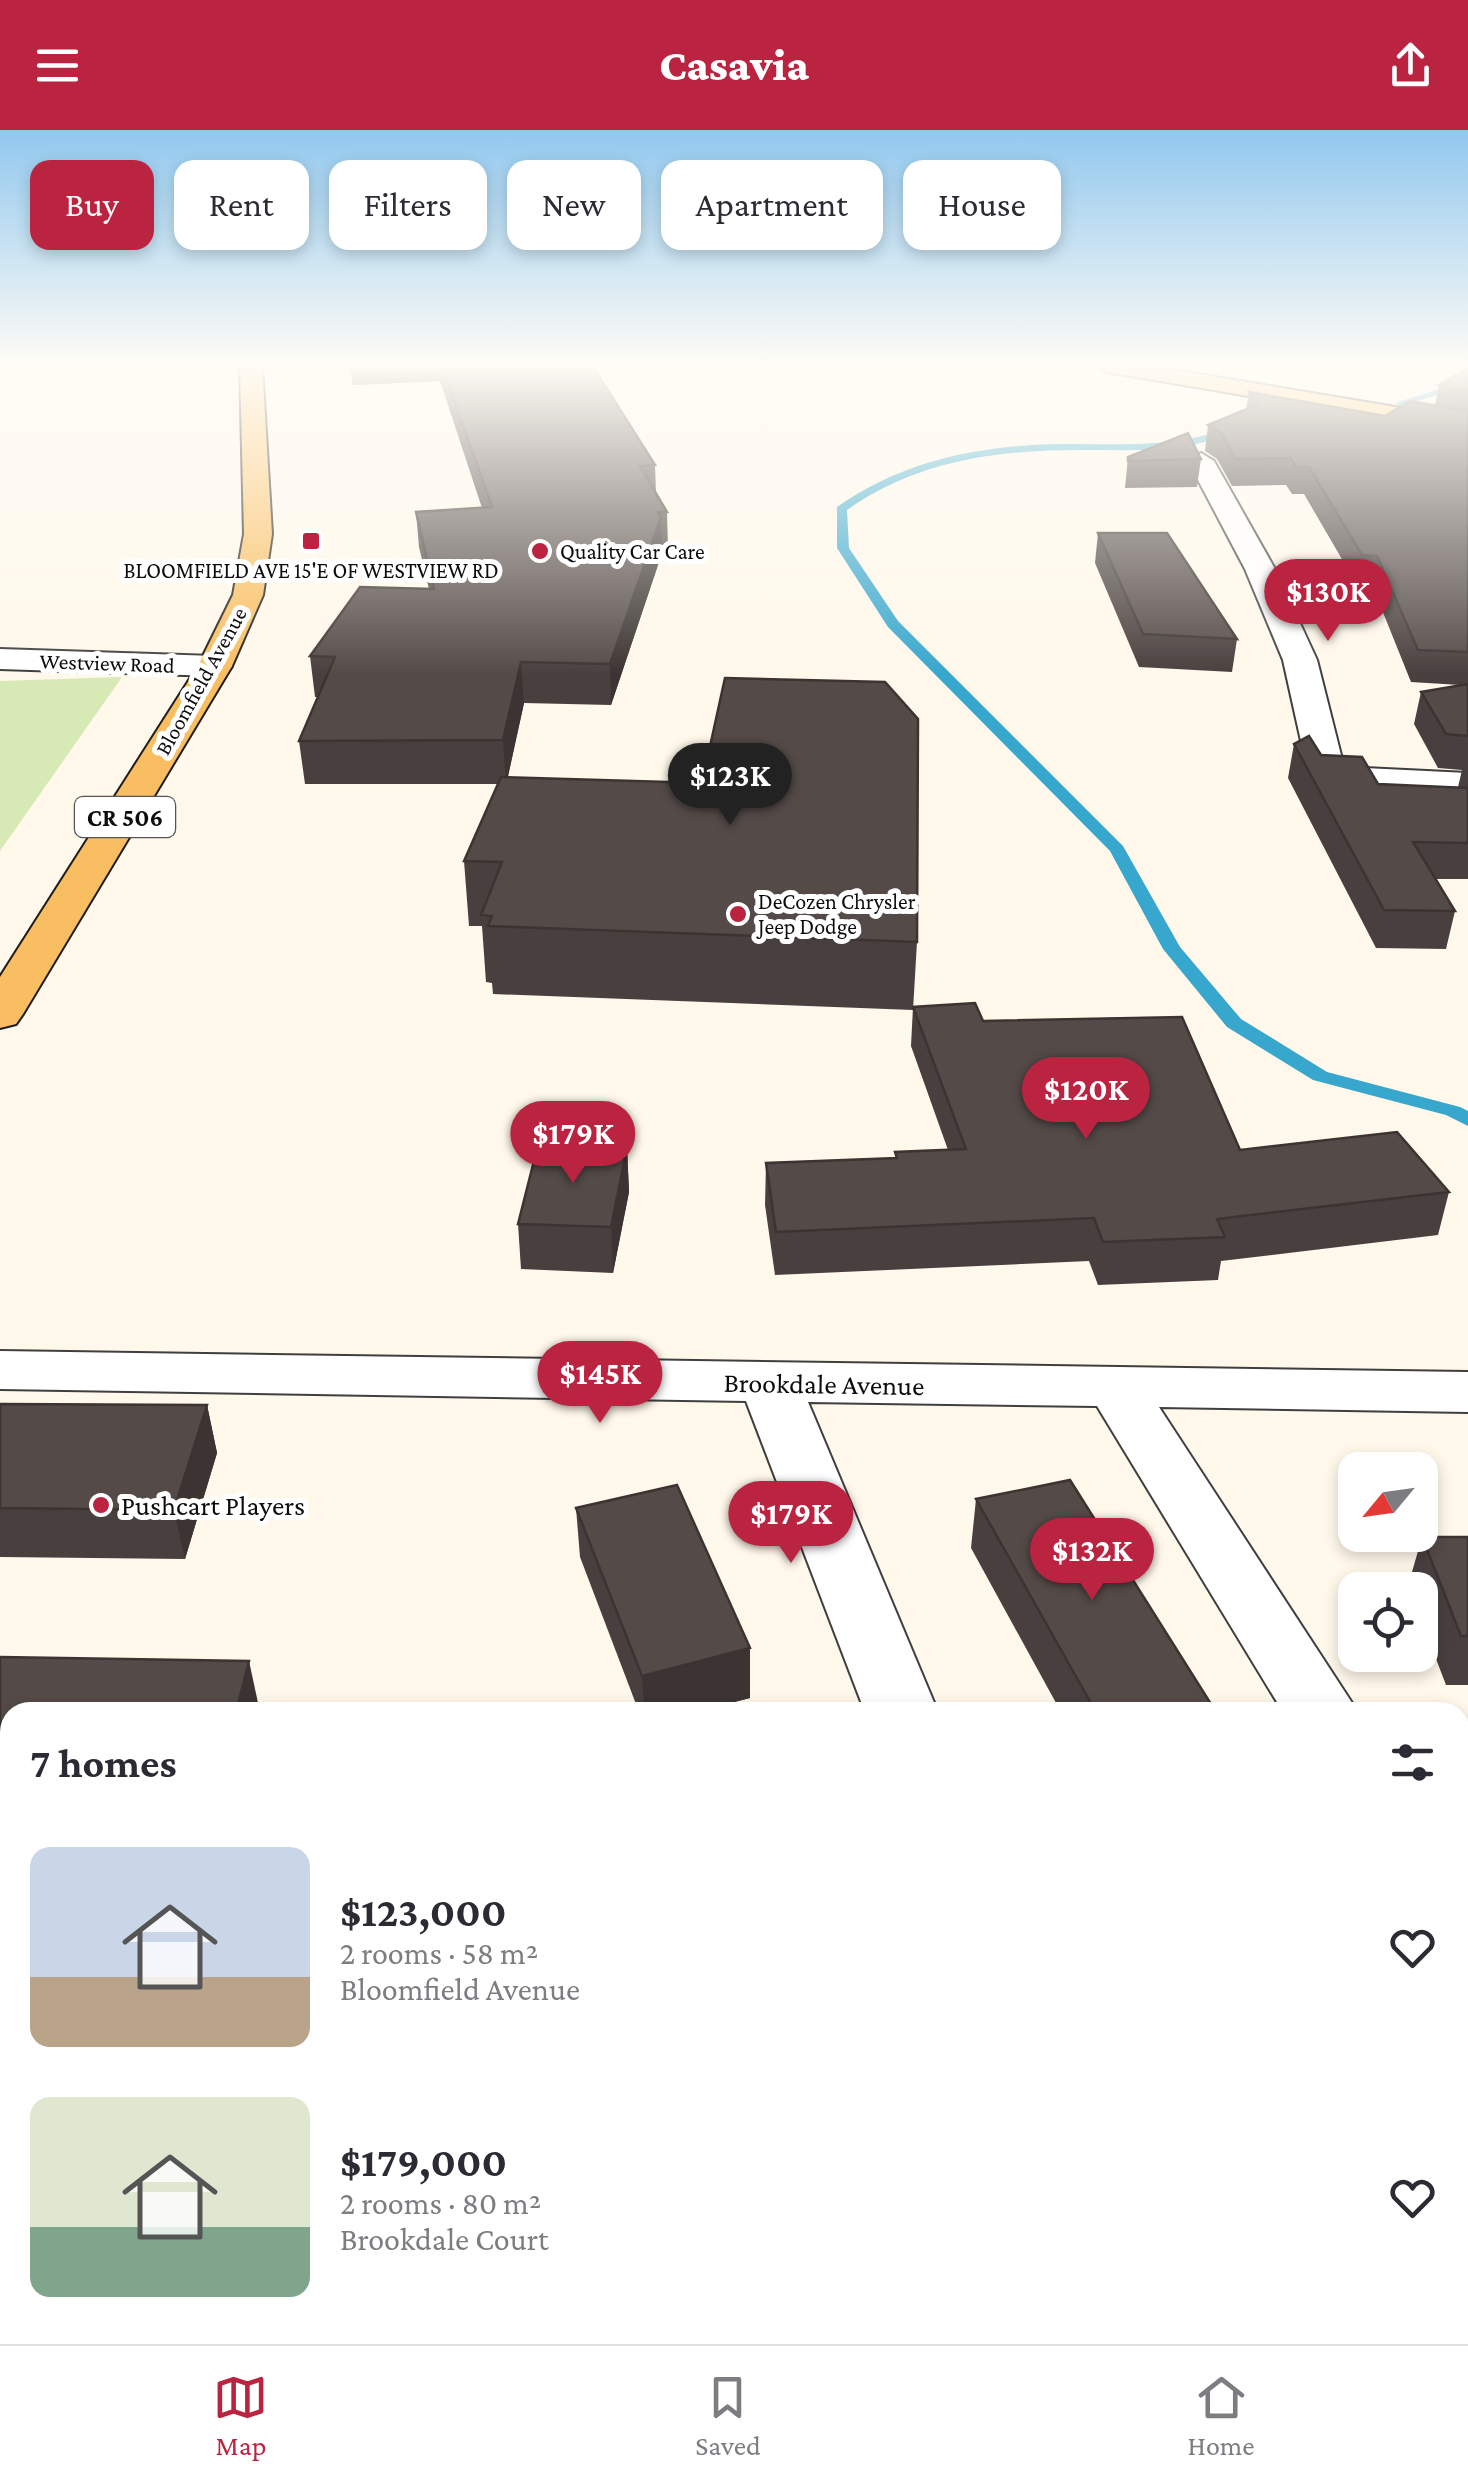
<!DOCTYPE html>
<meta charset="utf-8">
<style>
body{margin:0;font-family:"Crimson Pro",serif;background:#f2f2f3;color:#2b2b33;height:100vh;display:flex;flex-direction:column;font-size:38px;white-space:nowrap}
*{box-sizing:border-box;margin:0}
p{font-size:32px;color:#7c7c81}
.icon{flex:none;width:55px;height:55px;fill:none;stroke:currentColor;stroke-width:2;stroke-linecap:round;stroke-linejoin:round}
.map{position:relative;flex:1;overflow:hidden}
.drawer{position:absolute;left:0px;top:1572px;width:1470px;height:642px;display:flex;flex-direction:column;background:#fff;border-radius:30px 30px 0 0;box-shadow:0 5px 15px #0003}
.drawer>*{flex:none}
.top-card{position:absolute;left:30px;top:30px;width:1410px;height:90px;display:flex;gap:20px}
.needle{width:65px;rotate:241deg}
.tools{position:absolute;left:1338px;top:1322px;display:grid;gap:20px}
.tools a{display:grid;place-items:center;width:100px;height:100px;border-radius:20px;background:#fff;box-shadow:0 5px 15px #0003;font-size:50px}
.price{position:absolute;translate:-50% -85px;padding:0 22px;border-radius:35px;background:#bb2441;color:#fff;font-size:32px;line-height:65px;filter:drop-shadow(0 2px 5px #0008)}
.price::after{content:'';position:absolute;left:50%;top:60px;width:30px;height:22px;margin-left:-15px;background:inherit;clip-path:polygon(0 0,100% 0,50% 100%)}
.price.on{background:#222;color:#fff}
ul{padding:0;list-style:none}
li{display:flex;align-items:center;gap:30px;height:250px;padding:0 30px}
li span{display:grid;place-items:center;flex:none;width:280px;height:200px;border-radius:20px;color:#555}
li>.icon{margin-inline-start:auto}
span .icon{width:120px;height:120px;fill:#fffc;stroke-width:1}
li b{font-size:42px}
h2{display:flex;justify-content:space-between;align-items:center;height:120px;padding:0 30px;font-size:42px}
.pill{padding:0 35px;border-radius:20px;background:#fff;box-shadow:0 5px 15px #0003;font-size:35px;line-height:90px}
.pill.on{background:#bb2441;color:#fff}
header{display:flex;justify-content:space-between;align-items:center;height:130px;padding:0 30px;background:#bb2441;color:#fff;font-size:45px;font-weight:800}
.dock{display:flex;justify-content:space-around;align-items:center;height:140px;border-top:2px solid #e1e1e2;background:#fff;font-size:28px;color:#7c7c81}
.dock a{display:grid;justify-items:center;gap:5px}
.dock .on{color:#bb2441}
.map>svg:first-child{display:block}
</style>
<header><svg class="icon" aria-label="menu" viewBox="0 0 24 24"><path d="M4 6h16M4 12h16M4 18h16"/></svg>Casavia<svg class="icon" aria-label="share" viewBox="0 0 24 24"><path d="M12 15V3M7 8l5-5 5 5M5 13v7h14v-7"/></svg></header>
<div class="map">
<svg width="1468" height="2214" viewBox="0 0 1468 2214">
<rect width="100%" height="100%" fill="#fff8eb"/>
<path fill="#d7e9b5" d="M 122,547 L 0,721 L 0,551 Z"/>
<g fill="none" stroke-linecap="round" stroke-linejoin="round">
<g fill="#37a7cd" fill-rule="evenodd">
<path d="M 1468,250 L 1468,256 L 1400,276 L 1395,273 Z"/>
<path d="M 1224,300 L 1228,305 C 1178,323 1134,320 1082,320 C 997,320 918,330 847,380 L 849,418 L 898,491 L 1123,716 L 1180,817 L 1241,889 L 1327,942 L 1460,977 L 1468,981 L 1468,996 L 1446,985 L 1313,950 L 1227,897 L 1163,819 L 1110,721 L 888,497 L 837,418 L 837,377 C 903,331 976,316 1056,314 C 1119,313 1162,319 1224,300 Z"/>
</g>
<g stroke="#3f3f3f" stroke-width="4">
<g id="street">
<path d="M 1201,323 L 1214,331 L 1275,439 L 1317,530 L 1344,637 L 1468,643 L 1468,665 L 1315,655 L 1309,647 L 1283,530 L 1245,439 L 1188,331 Z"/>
<path d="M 0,519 L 215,526 L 227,529 L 232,536 L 227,543 L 215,546 L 0,539 Z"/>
<path d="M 0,1221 L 1468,1242 L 1468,1282 L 1159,1277 L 1358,1582 L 1283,1582 L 1097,1276 L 808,1272 L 938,1582 L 865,1582 L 746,1271 L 0,1259 Z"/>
</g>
</g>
<g stroke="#1d1d1d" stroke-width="4">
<g id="primary">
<path d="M 240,235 L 262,235 L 272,404 L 263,465 L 232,536 L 23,884 L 16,894 L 0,898 L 0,847 L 198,536 L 233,465 L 244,404 Z"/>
<path d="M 1096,235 L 1144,235 L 1468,289 L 1468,303 L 1107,242 Z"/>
</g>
</g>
<use href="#street" fill="#fff" fill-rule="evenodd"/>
<use href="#primary" fill="#f9be61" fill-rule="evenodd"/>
</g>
<g fill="#48403e">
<path d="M 349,235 L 592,235 L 655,335 L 656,363 L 667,382 L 668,417 L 662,418 L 662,423 L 611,575 L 524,573 L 508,647 L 917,812 L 913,880 L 493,864 L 492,853 L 486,852 L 482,796 L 469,796 L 464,731 L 498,654 L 305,654 L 299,611 L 318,567 L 315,567 L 310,526 L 429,459 L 419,417 L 416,382 L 482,378 L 440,251 L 353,255 Z"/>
<path d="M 1468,240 L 1468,749 L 1435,749 L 1455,781 L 1446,819 L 1376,818 L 1288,648 L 1294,614 L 1321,625 L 1378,654 L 1458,657 L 1462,640 L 1438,638 L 1414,594 L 1421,562 L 1460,555 L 1411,552 L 1372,455 L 1357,455 L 1304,364 L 1292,364 L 1286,355 L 1232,356 L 1217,329 L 1205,321 L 1208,295 L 1246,280 L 1249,262 L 1385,286 L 1435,275 L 1439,255 Z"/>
<path d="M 1128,327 L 1201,329 L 1197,357 L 1125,358 Z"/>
<path d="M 1098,403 L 1237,509 L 1232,542 L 1139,537 L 1095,433 Z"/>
<path d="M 913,877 L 983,891 L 1240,1020 L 1449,1062 L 1438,1105 L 1221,1131 L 1218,1150 L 1098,1155 L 1089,1131 L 775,1145 L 765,1075 L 766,1033 L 895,1028 L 895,1022 L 948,1020 L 911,916 Z"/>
<path d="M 627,1018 L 629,1062 L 613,1143 L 521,1139 L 518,1094 Z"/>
<path d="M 0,1274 L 207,1275 L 217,1323 L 185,1429 L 0,1427 Z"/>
<path d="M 976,1369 L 1216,1582 L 1061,1582 L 971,1418 Z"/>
<path d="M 576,1378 L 750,1518 L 750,1568 L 695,1582 L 639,1582 L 580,1427 Z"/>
<path d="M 1422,1407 L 1468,1407 L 1468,1555 L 1446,1555 L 1420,1487 L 1420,1460 L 1410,1460 L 1408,1456 Z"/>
<path d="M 0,1527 L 10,1582 L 10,1817 L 0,1816 Z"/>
</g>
<g fill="#3b3432">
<path d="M 351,235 L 439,235 L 440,251 L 353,255 Z"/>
<path d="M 661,387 L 662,423 L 611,575 L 610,534 Z"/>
<path d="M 521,532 L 524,573 L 506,654 L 503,610 Z"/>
<path d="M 627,1018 L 629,1062 L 613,1143 L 611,1097 Z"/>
<path d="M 207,1275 L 217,1323 L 185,1429 L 174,1380 Z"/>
<path d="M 750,1518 L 750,1568 L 695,1582 L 644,1582 L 642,1546 Z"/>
<path d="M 249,1531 L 260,1582 L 236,1582 Z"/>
</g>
<g fill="#544b48" stroke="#3b3432" stroke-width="2.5">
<path d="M 442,235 L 592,235 L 655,335 L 640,336 L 667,382 L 658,382 L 661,387 L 610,534 L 521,532 L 503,610 L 299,611 L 335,527 L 310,526 L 360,457 L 434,459 L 416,382 L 492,377 Z"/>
<path d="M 1466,239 L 1468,240 L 1468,261 L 1439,255 Z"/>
<path d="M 1249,262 L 1385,286 L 1410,271 L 1468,281 L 1468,522 L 1418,520 L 1377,426 L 1362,425 L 1309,337 L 1296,337 L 1291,328 L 1236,329 L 1221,303 L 1208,295 L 1257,275 Z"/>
<path d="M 1188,303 L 1201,329 L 1128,331 L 1128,327 Z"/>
<path d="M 1098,403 L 1167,403 L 1237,509 L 1143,504 Z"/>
<path d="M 725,548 L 885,552 L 918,589 L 917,812 L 488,796 L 492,786 L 481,785 L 502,732 L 464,731 L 501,647 L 702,653 Z"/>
<path d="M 1468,554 L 1468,606 L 1446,604 L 1421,562 Z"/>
<path d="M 1309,606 L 1321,625 L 1362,627 L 1378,654 L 1468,658 L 1468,713 L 1413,712 L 1455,781 L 1384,780 L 1294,614 Z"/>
<path d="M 975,873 L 983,891 L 1182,887 L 1240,1020 L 1397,1002 L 1449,1062 L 1217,1089 L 1225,1107 L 1103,1112 L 1094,1088 L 776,1102 L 766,1033 L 897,1028 L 895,1022 L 966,1019 L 913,877 Z"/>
<path d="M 538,1015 L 627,1018 L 611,1097 L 518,1094 Z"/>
<path d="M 0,1274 L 207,1275 L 174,1380 L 0,1378 Z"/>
<path d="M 1070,1350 L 1216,1582 L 1096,1582 L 976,1369 Z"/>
<path d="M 677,1355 L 750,1518 L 642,1546 L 576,1378 Z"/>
<path d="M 1422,1407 L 1468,1407 L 1468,1506 L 1461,1506 Z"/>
<path d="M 0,1527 L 249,1531 L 236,1582 L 10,1582 L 10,1747 L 0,1747 Z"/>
</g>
<linearGradient id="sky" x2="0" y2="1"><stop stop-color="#91c8ee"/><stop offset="0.43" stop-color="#fffcf6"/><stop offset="1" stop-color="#fffcf6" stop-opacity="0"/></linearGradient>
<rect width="1468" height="545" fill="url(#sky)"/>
<g fill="#bb2441" stroke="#fff" stroke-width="4">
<rect x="301" y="401" width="20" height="20" rx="5"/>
<circle cx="540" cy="421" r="10"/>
<circle cx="738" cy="784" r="10"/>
<circle cx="101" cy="1375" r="10"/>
</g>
<g text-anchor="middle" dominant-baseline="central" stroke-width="10" stroke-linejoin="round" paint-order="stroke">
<g font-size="22" fill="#0c0c0c" stroke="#fff" text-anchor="start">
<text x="560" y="421">Quality Car Care</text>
<text x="311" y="440" text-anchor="middle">BLOOMFIELD AVE 15'E OF WESTVIEW RD</text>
<text x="758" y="771">DeCozen Chrysler<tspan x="758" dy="25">Jeep Dodge</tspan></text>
</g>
<g font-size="22" fill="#0c0c0c" stroke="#fff">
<text transform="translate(107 533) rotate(2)">Westview Road</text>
<text transform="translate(201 551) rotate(-61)">Bloomfield Avenue</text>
</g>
<rect fill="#fff" stroke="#555" stroke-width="2.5" x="75" y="667" width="100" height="40" rx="8"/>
<g font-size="25" font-weight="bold" fill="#0c0c0c">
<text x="125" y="687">CR 506</text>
</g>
<g font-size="28" fill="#0c0c0c" stroke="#fff">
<text transform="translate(824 1254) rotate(1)">Brookdale Avenue</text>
</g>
<g font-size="28" fill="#0c0c0c" stroke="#fff" text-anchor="start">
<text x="121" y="1375">Pushcart Players</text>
</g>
</g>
</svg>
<div class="tools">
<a><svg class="needle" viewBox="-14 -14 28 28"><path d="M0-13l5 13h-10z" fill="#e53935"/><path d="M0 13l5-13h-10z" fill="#7c7c81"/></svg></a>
<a><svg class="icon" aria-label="locate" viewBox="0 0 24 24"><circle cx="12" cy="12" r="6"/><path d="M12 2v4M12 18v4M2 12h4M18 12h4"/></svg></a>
</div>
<b class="price" style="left:1328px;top:514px">$130K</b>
<b class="price on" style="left:730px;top:698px">$123K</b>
<b class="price" style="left:1086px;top:1012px">$120K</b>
<b class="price" style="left:573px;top:1056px">$179K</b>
<b class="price" style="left:600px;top:1296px">$145K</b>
<b class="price" style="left:791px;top:1436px">$179K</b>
<b class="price" style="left:1092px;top:1473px">$132K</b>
<div class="top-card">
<a class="pill on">Buy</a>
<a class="pill">Rent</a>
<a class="pill">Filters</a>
<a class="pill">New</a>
<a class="pill">Apartment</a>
<a class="pill">House</a>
</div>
<section class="drawer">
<h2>7 homes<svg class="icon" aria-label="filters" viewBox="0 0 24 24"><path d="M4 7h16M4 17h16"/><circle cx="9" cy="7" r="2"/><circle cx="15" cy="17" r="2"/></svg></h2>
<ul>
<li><span style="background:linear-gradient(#c9d6e8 65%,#b9a48a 0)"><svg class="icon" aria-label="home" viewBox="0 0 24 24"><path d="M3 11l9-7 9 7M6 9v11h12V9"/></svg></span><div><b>$123,000</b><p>2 rooms · 58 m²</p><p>Bloomfield Avenue</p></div><svg class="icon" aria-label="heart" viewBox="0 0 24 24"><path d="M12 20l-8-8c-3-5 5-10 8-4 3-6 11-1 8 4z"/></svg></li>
<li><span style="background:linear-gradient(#dfe7d0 65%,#7fa58c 0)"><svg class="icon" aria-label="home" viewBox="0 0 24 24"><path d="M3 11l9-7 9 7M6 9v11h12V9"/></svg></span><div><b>$179,000</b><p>2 rooms · 80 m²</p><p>Brookdale Court</p></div><svg class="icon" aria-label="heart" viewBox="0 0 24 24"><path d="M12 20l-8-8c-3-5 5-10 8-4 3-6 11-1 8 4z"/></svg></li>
</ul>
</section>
</div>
<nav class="dock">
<a class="on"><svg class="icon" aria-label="map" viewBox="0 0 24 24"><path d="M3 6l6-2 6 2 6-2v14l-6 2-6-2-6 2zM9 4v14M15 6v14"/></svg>Map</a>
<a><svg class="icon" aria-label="saved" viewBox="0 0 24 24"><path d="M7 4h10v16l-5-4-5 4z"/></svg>Saved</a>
<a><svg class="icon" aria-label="home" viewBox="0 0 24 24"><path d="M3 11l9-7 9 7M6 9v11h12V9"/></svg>Home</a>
</nav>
